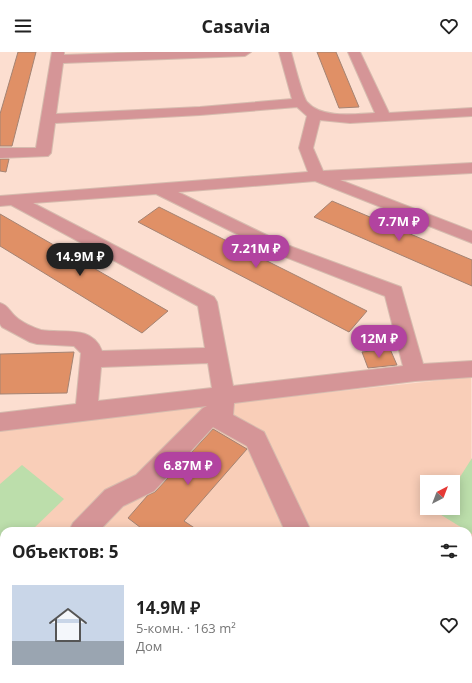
<!DOCTYPE html>
<html lang="ru">
<meta charset="utf-8">
<style>
body{margin:0;font-family:"Open Sans",sans-serif;background:#f6f6f6;color:#222;height:100vh;display:flex;flex-direction:column;font-size:15px;white-space:nowrap}
*{box-sizing:border-box;margin:0}
p{font-size:13px;color:#767676}
.icon{flex:none;width:22px;height:22px;fill:none;stroke:currentColor;stroke-width:2;stroke-linecap:round;stroke-linejoin:round}
.map{position:relative;flex:1;overflow:hidden}
.sheet{position:absolute;left:0px;top:475px;width:472px;height:156px;display:flex;flex-direction:column;background:#fff;border-radius:12px 12px 0 0;box-shadow:0 2px 10px #0003}
.sheet>*{flex:none}
.needle{width:26px;rotate:42deg}
.tools{position:absolute;left:420px;top:423px;display:grid;gap:8px}
.tools a{display:grid;place-items:center;width:40px;height:40px;border-radius:0px;background:#fff;box-shadow:0 2px 10px #0003;font-size:20px}
.price{position:absolute;translate:-50% -34px;padding:0 9px;border-radius:14px;background:#b243a0;color:#fff;font-size:13px;line-height:26px;filter:drop-shadow(0 1px 2px #0008)}
.price::after{content:'';position:absolute;left:50%;top:24px;width:12px;height:9px;margin-left:-6px;background:inherit;clip-path:polygon(0 0,100% 0,50% 100%)}
.price.selected{background:#222;color:#fff}
ul{padding:0;list-style:none}
li{display:flex;align-items:center;gap:12px;height:100px;padding:0 12px}
li+li{border-top:1px solid #e0e0e0}
li span{display:grid;place-items:center;flex:none;width:112px;height:80px;border-radius:0px;color:#555}
li>.icon{margin-inline-start:auto}
span .icon{width:48px;height:48px;fill:#fffc;stroke-width:1}
li b{font-size:17px}
h2{display:flex;justify-content:space-between;align-items:center;height:48px;padding:0 12px;font-size:17px}
header{display:flex;justify-content:space-between;align-items:center;height:52px;padding:0 12px;background:#fff;font-size:18px;font-weight:700}
.map>svg:first-child{display:block}
</style>
<header><svg class="icon" aria-label="menu" viewBox="0 0 24 24"><path d="M4 6h16M4 12h16M4 18h16"/></svg>Casavia<svg class="icon" aria-label="heart" viewBox="0 0 24 24"><path d="M12 20l-8-8c-3-5 5-10 8-4 3-6 11-1 8 4z"/></svg></header>
<div class="map">
<svg width="472" height="631" viewBox="0 0 472 631">
<rect width="100%" height="100%" fill="#fcded0"/>
<path fill="#f9ceb8" fill-rule="evenodd" d="M 471,325 L 472,631 L 0,631 L 0,376 ZM 427,430 L 453,430 L 453,456 L 427,456 ZM 4,479 L 468,479 L 468,627 L 4,627 Z"/>
<g fill="#bcdeab">
<path d="M 472,406 L 472,482 L 438,461 L 441,456 L 453,456 L 453,436 Z"/>
<path d="M 22,413 L 64,447 L 31,479 L 4,479 L 4,505 L 0,508 L 0,432 Z"/>
</g>
<g fill="#e09066" stroke="#a48373">
<path d="M 18,0 L 36,0 L 12,94 L 0,94 L 0,62 Z"/>
<path d="M 317,0 L 336,0 L 359,55 L 339,56 Z"/>
<path d="M 0,107 L 9,107 L 6,120 L 0,119 Z"/>
<path d="M 332,149 L 472,208 L 472,234 L 314,165 Z"/>
<path d="M 159,155 L 367,259 L 349,280 L 138,170 Z"/>
<path d="M 0,162 L 168,259 L 142,281 L 0,194 Z"/>
<path d="M 390,297 L 397,313 L 368,316 L 362,300 Z"/>
<path d="M 74,300 L 67,341 L 0,342 L 0,302 Z"/>
<path d="M 213,377 L 247,397 L 184,469 L 199,479 L 145,479 L 128,466 L 148,443 L 155,440 Z"/>
</g>
<g fill="none" stroke-linecap="round" stroke-linejoin="round">
<g stroke="#d6bbae" stroke-width="2">
<g id="minor">
<path d="M 52,0 L 64,0 L 64,3 L 145,0 L 251,0 L 245,4 L 63,11 L 56,62 L 200,55 L 292,47 L 279,0 L 291,0 C 294,10 302,43 307,50 C 322,67 355,62 375,61 L 348,0 L 360,0 L 389,61 L 472,56 L 472,64 L 350,71 L 320,68 L 313,96 L 323,119 L 472,111 L 472,121 L 340,128 L 472,179 L 472,191 L 315,129 L 178,140 L 287,193 L 401,235 L 423,312 L 472,309 L 472,325 L 415,329 L 234,351 L 233,363 L 264,380 L 311,479 L 285,479 L 247,394 L 213,375 L 154,439 L 123,454 L 99,479 L 69,479 L 73,471 L 105,438 L 136,423 L 203,356 L 207,354 L 0,379 L 0,361 L 76,352 L 81,301 L 74,294 L 37,292 L 30,290 L 2,275 L 0,272 L 0,251 C 9,254 9,259 16,265 C 21,270 34,276 41,278 C 62,282 92,272 102,299 L 205,296 L 198,254 L 11,153 L 0,154 L 0,144 L 308,120 L 299,96 L 307,64 L 297,55 L 200,63 L 55,71 L 51,101 L 48,104 L 0,106 L 0,96 L 36,96 ZM 156,142 L 275,201 L 385,244 L 403,314 L 233,334 L 217,250 L 214,245 L 33,151 ZM 208,311 L 212,336 L 98,349 L 101,315 Z"/>
<path d="M 4,548 L 4,578 L 0,580 L 0,550 Z"/>
<rect x="429" y="627" width="30" height="4"/>
</g>
</g>
<use href="#minor" fill="#d59597" fill-rule="evenodd"/>
</g>
</svg>
<div class="tools">
<a><svg class="needle" viewBox="-14 -14 28 28"><path d="M0-13l5 13h-10z" fill="#e53935"/><path d="M0 13l5-13h-10z" fill="#767676"/></svg></a>
</div>
<b class="price" style="left:399px;top:190px">7.7M ₽</b>
<b class="price" style="left:256px;top:217px">7.21M ₽</b>
<b class="price selected" style="left:80px;top:225px">14.9M ₽</b>
<b class="price" style="left:379px;top:307px">12M ₽</b>
<b class="price" style="left:188px;top:434px">6.87M ₽</b>
<section class="sheet">
<h2>Объектов: 5<svg class="icon" aria-label="filters" viewBox="0 0 24 24"><path d="M4 7h16M4 17h16"/><circle cx="9" cy="7" r="2"/><circle cx="15" cy="17" r="2"/></svg></h2>
<ul>
<li><span style="background:linear-gradient(#c9d6e8 70%,#9aa5b1 0)"><svg class="icon" aria-label="home" viewBox="0 0 24 24"><path d="M3 11l9-7 9 7M6 9v11h12V9"/></svg></span><div><b>14.9M ₽</b><p>5-комн. · 163 m²</p><p>Дом</p></div><svg class="icon" aria-label="heart" viewBox="0 0 24 24"><path d="M12 20l-8-8c-3-5 5-10 8-4 3-6 11-1 8 4z"/></svg></li>
</ul>
</section>
</div>
